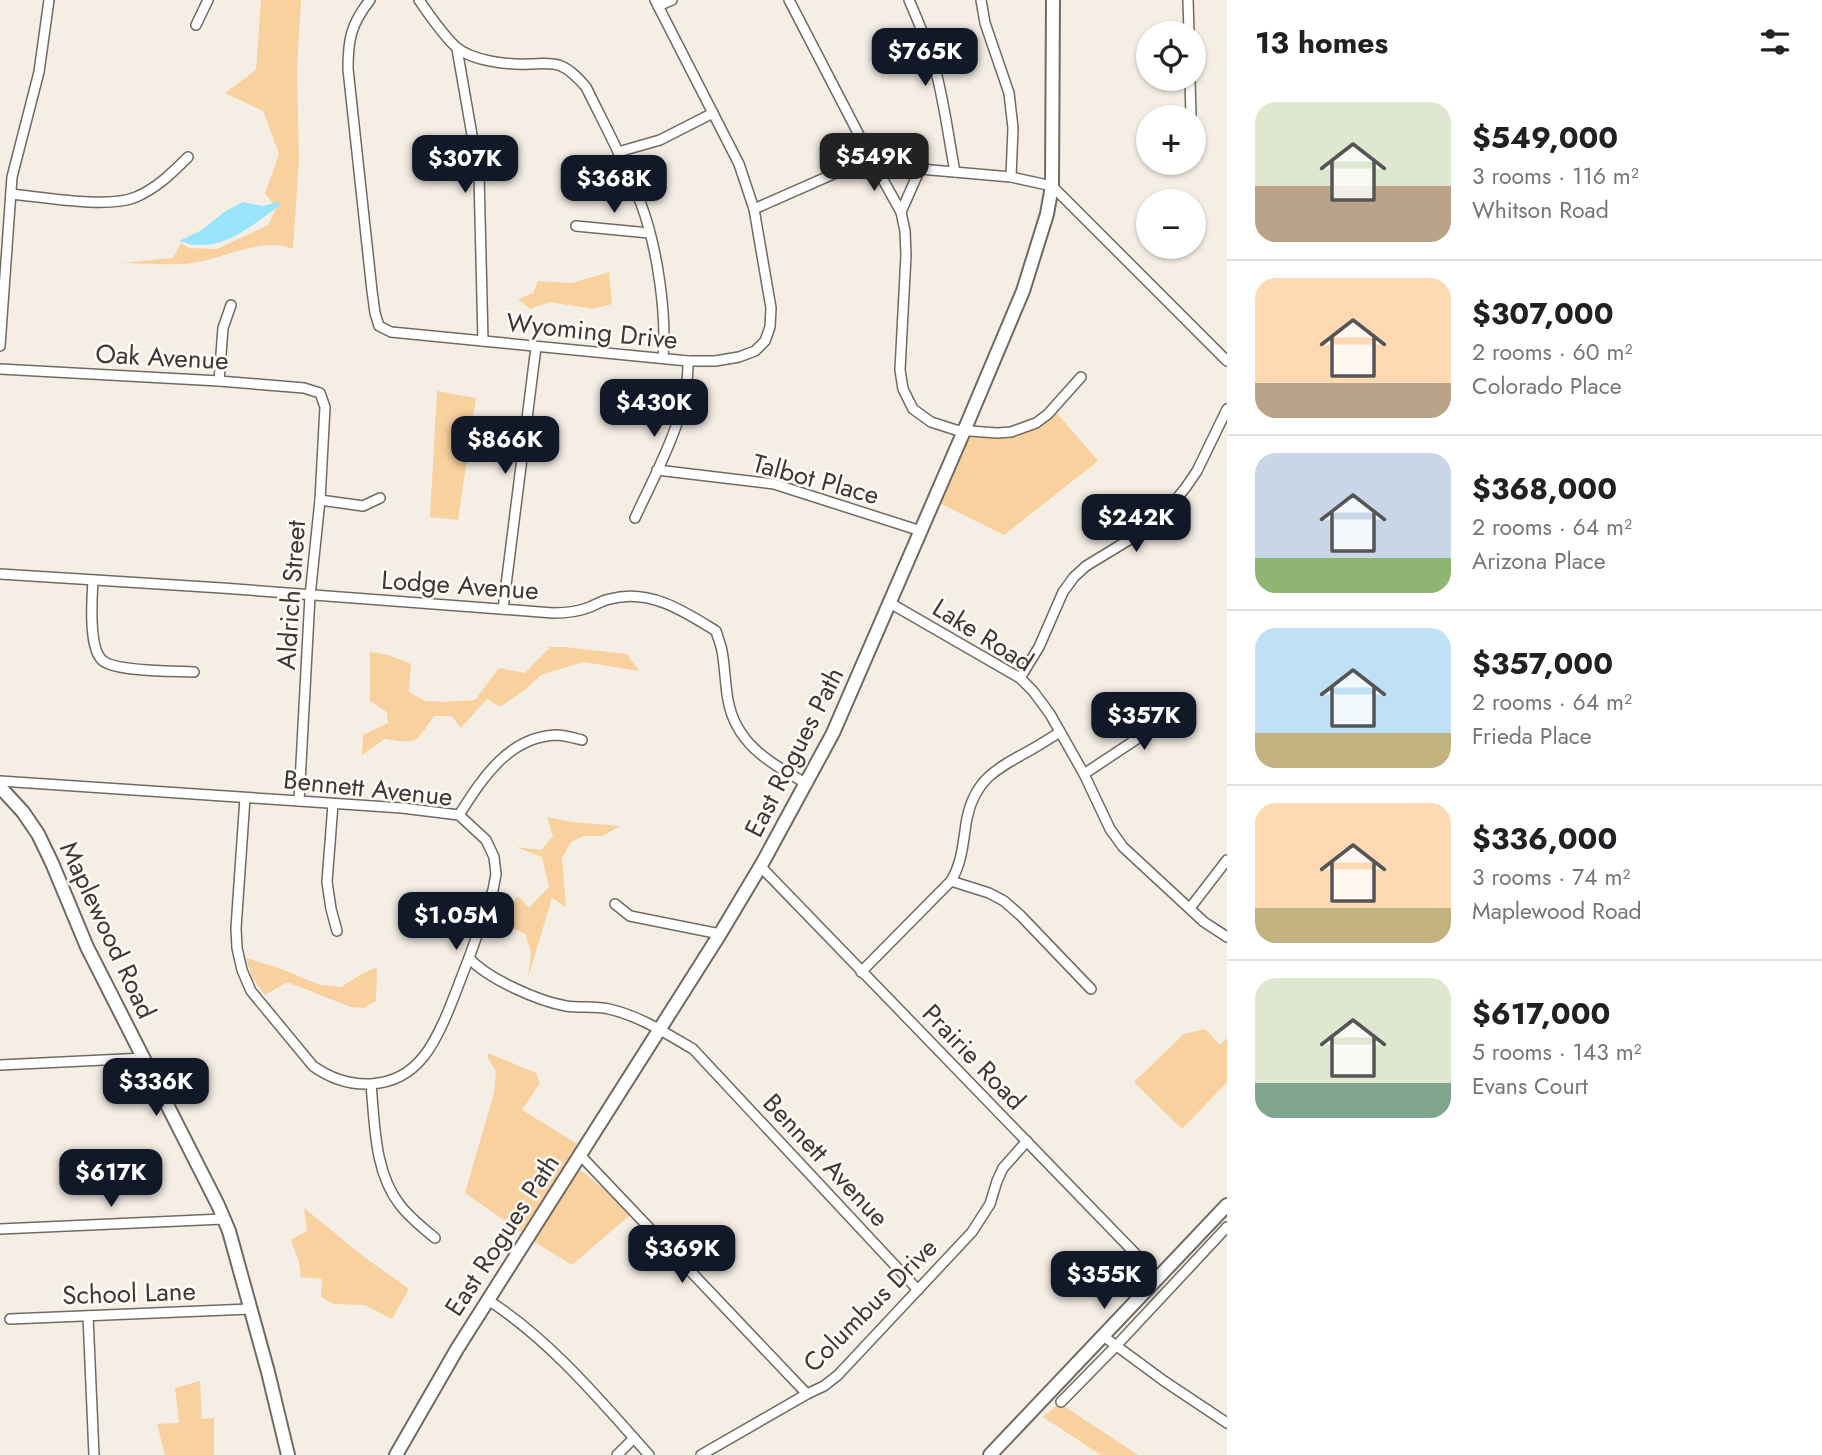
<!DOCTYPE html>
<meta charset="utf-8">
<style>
body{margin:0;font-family:Jost,sans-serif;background:#f2f2f2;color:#202124;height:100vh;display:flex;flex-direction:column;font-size:26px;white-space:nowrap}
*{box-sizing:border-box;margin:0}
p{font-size:23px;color:#757577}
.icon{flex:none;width:38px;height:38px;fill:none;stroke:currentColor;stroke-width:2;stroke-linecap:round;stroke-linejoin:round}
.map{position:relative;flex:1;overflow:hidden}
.side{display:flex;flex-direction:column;background:#fff;width:595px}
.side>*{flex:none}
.buttons{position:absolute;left:1136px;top:21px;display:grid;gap:14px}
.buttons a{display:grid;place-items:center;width:70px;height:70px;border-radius:50%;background:#fff;box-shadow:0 2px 5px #0004;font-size:35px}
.price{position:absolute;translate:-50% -60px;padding:0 16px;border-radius:14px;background:#111827;color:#fff;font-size:23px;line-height:46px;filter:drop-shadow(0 2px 4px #0008)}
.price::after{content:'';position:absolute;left:50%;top:42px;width:21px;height:16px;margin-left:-10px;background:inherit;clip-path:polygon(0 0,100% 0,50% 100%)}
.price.current{background:#222;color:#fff}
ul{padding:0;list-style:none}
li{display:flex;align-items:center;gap:21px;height:175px;padding:0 28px}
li+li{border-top:2px solid #e0e0e0}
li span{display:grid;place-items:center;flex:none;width:196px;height:140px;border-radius:21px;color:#555}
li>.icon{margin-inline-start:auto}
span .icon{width:84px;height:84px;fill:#fffc;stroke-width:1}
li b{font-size:30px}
h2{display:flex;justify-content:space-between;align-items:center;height:84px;padding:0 28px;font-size:30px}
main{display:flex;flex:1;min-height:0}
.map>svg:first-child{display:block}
</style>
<main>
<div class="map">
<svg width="1227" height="1455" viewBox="0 0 1227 1455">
<rect width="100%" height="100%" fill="#f5eee5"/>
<g fill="#f8d19f">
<path d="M 261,0 L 301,0 L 297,68 L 299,160 L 293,249 C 260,236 225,259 192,263 C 172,266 143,263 121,263 L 173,258 L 181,243 L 189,248 L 217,249 L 268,225 L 276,208 L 265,193 L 279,154 L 263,111 L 225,93 L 256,70 Z"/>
<path d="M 609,272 L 612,304 L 593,309 L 550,302 L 530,309 L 518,299 L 533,293 L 538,281 L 572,283 Z"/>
<path d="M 437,391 L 476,398 L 458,520 L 430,517 Z"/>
<path d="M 1057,413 L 1098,461 L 1004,535 L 939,503 L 967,437 C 1006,439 1025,438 1057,413 Z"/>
<path d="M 550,647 L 565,647 L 627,654 L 639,671 L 584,662 L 541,675 L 526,689 L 500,707 L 487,699 L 461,728 L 452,716 L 434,716 C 415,743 419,744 385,739 L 362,755 L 363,735 L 388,723 L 387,712 L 370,701 L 370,652 L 389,655 L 411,664 L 409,692 L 425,701 L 445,702 L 475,700 L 499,668 L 525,673 Z"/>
<path d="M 547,817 L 572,822 L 620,826 L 602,836 L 584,836 L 571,842 L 562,858 L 566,907 L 552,898 L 528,978 L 531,952 L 525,934 L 506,925 L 504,912 L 518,896 L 529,908 L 549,887 L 542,857 L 516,847 L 541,850 L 553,836 Z"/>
<path d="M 246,958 L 279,968 L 320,985 L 341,987 L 360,975 L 377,967 L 376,1001 L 364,1008 L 351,1007 L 287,982 L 265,995 L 252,977 Z"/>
<path d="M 1205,1029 L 1220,1045 L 1227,1038 L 1227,1082 L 1182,1129 L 1134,1082 L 1184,1034 Z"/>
<path d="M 488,1053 L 536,1073 L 540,1083 L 522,1110 L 579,1145 L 521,1232 L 465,1193 L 494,1093 L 496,1071 L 488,1058 Z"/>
<path d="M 582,1171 L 632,1213 L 572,1265 L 533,1241 L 576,1172 Z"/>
<path d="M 304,1208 L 364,1257 L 409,1289 L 392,1319 L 365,1305 L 334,1304 L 321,1297 L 322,1279 L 301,1277 L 299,1262 L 291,1240 L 307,1231 Z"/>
<path d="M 200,1381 L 202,1419 L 214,1418 L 214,1455 L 165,1455 L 157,1424 L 179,1423 L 175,1388 Z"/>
<path d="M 1059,1403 L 1138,1455 L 1101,1455 L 1043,1417 Z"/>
</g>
<path fill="#98e4fb" d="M 243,202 L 262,206 L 279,202 L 280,205 C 255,223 228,248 195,245 C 190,245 184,242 179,241 L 202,230 L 224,212 Z"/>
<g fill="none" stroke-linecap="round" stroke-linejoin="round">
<g stroke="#706a62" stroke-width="12">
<g id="street">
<path d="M 370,0 C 351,24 348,39 348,69 L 372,291 L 375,313 L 379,326 L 391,332 L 688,361 L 715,361 L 739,357 L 755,351 L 765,341 L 770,327 L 771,308 L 754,209 L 739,164 L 655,0"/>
<path d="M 419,0 C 430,16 442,34 456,47 C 472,61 508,65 529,64 C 540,64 551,62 561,66 C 571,70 579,79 586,87 C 605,126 626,164 641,204 C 657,246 667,314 663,358"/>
<path d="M 789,0 L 872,160 L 920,169 L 1011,177 L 1052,186 L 1227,361"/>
<path d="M 909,0 C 920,25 930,50 937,76 C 945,108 949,140 955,172"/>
<path d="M 981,0 L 985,23 L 1009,93 L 1013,128 L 1011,177"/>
<path d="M 1188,0 L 1189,33"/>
<path d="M 658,6 L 672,0"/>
<path d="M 196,25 L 208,0"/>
<path d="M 457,49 L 479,175 L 483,341"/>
<path d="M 1190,79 L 1191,117"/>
<path d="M 618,152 L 660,140 L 713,113"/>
<path d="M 920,169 L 901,212 L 905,231 L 906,255 L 900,370 L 903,389 L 913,409 L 931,422 L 956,430 L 997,433 L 1011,432 L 1036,423 L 1048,414 L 1081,377"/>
<path d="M 11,194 C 43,197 108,209 136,197 C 157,188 172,173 188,157"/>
<path d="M 754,209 L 863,161 L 872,160 L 901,212"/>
<path d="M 576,226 L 649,233"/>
<path d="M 0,346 L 12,177 L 39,72 L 49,0"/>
<path d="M 0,369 L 219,381 L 304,388 L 320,393 L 325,407 L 320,500 L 310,596 L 299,801"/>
<path d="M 219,381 L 223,328 L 231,305"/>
<path d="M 657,470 L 774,484 L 921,531"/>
<path d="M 320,500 L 363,506 L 380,498"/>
<path d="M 635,518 C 657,470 689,415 688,361"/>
<path d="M 0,574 L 222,588 L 553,613 C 566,613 578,612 590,607 C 597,604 603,600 610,599 C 649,588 684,611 716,631 C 718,638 721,645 722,651 C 725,667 725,684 728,700 C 736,745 771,763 807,784"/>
<path d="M 93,580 C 92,598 88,647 102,660 C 114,672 175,671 194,672"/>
<path d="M 890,603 L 1020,678 L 1033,691 L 1050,714 L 1084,774 L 1110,829 L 1123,847 L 1204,922 L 1227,937"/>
<path d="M 503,609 L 536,347"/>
<path d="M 1020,678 L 1039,647 L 1063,592 L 1074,577 L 1086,566 L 1137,535 L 1154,522 L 1174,502 L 1186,487 L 1197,471 L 1227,409"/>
<path d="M 1084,774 L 1188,705"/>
<path d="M 0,781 L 299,801 L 402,808 L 459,815 L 486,840 L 494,857 L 496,874 L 493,890 L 469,958 C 488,979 538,1001 566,1006 C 580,1008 595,1006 609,1009 C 640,1016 667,1034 693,1049 L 918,1290"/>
<path d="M 245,798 L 236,928 L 237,948 L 242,970 L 251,991 L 313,1066 C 348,1091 396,1092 424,1056 C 443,1032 457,987 469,958"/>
<path d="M 333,804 L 327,882 L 331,909 L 337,931"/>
<path d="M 459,815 C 482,779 508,737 556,735 C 564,735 574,738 582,740"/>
<path d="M 761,867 L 1158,1277"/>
<path d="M 951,881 L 989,893 L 1004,901 L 1020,915 L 1091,989"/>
<path d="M 615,904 L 630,916 L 720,934"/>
<path d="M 1190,908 L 1227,860"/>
<path d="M 861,972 L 951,881 C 963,861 963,840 967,818 C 975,780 996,769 1027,752 C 1038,746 1049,739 1060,732"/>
<path d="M 0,1065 L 145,1058"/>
<path d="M 371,1085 C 375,1124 374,1172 400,1205 C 410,1218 423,1228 435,1238"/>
<path d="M 580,1155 L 807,1394"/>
<path d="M 0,1229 L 223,1219"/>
<path d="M 488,1300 C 551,1341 599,1399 649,1455"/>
<path d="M 88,1316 L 94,1455"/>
<path d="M 10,1319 L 250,1309"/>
<path d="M 1103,1336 L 1164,1381 L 1227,1423"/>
<path d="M 1061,1402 L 1115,1347 L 1227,1227"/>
<path d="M 617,1455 L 634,1438"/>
<path d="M 701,1455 L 807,1394 L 824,1386 L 838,1375 L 972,1232 L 990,1204 L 997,1181 L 1003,1168 L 1027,1141"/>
</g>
</g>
<g stroke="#706a62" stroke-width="16">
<g id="secondary">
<path d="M 0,787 L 23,812 L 38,834 L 52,863 L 87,947 L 218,1205 L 229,1231 L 268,1372 L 288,1455"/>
<path d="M 396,1455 L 457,1349 L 720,934 L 763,862 L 833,733 L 964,431 L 1023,291 L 1047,214 L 1052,186 L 1053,0"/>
<path d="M 990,1455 L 1227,1205"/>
</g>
</g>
<use href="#street" stroke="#fff" stroke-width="9"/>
<use href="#secondary" stroke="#fff" stroke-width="12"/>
</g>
<g text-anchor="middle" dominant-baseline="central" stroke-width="5" stroke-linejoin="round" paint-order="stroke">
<g font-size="26" fill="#3b3835" stroke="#fffcf8">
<text transform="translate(592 331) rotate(6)">Wyoming Drive</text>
<text transform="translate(162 357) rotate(3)">Oak Avenue</text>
<text transform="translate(816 479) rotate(15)">Talbot Place</text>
<text transform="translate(460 585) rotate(4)">Lodge Avenue</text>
<text transform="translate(291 595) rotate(-86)">Aldrich Street</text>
<text transform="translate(983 635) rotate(32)">Lake Road</text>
<text transform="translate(794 752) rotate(-63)">East Rogues Path</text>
<text transform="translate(368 788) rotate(6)">Bennett Avenue</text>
<text transform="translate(108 930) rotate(65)">Maplewood Road</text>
<text transform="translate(974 1057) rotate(46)">Prairie Road</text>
<text transform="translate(826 1160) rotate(47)">Bennett Avenue</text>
<text transform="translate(502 1235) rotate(-57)">East Rogues Path</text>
<text transform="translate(129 1293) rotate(-2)">School Lane</text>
<text transform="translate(870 1305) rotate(-45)">Columbus Drive</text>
</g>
</g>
</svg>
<div class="buttons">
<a><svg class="icon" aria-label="locate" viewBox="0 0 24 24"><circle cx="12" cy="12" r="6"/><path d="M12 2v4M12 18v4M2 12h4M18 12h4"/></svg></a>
<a>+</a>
<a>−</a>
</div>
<b class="price" style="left:925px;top:88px">$765K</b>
<b class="price current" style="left:874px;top:193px">$549K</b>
<b class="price" style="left:465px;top:195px">$307K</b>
<b class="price" style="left:614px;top:215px">$368K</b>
<b class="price" style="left:654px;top:439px">$430K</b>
<b class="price" style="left:505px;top:476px">$866K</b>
<b class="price" style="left:1136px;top:554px">$242K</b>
<b class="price" style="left:1144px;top:752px">$357K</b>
<b class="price" style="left:456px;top:952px">$1.05M</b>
<b class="price" style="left:156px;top:1118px">$336K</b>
<b class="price" style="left:111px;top:1209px">$617K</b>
<b class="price" style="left:682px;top:1285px">$369K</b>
<b class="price" style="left:1104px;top:1311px">$355K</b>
</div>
<section class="side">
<h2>13 homes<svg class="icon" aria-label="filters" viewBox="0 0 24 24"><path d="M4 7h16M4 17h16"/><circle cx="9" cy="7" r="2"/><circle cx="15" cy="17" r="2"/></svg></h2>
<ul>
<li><span style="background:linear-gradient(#dfe7d0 60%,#b9a48a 0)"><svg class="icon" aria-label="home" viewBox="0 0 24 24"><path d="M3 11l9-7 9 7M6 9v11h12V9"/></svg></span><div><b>$549,000</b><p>3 rooms · 116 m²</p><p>Whitson Road</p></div></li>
<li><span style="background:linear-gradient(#ffd9b3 75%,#b9a48a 0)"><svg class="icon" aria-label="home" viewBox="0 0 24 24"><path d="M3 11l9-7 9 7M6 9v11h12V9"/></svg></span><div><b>$307,000</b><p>2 rooms · 60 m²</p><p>Colorado Place</p></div></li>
<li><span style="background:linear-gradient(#c9d6e8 75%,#8fb573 0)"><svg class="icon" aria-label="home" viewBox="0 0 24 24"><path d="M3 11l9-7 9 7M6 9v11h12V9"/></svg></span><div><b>$368,000</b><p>2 rooms · 64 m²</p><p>Arizona Place</p></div></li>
<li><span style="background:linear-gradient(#bfe0f5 75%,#c2b280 0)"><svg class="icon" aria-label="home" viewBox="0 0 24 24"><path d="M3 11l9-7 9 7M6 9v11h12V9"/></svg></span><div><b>$357,000</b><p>2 rooms · 64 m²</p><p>Frieda Place</p></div></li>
<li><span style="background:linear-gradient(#ffd9b3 75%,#c2b280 0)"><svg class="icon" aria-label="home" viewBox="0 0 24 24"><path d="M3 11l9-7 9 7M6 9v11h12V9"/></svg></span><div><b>$336,000</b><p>3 rooms · 74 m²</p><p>Maplewood Road</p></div></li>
<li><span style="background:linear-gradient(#dfe7d0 75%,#7fa58c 0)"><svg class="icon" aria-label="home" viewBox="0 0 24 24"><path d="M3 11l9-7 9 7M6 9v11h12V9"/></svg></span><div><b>$617,000</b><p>5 rooms · 143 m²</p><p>Evans Court</p></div></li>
</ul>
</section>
</main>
